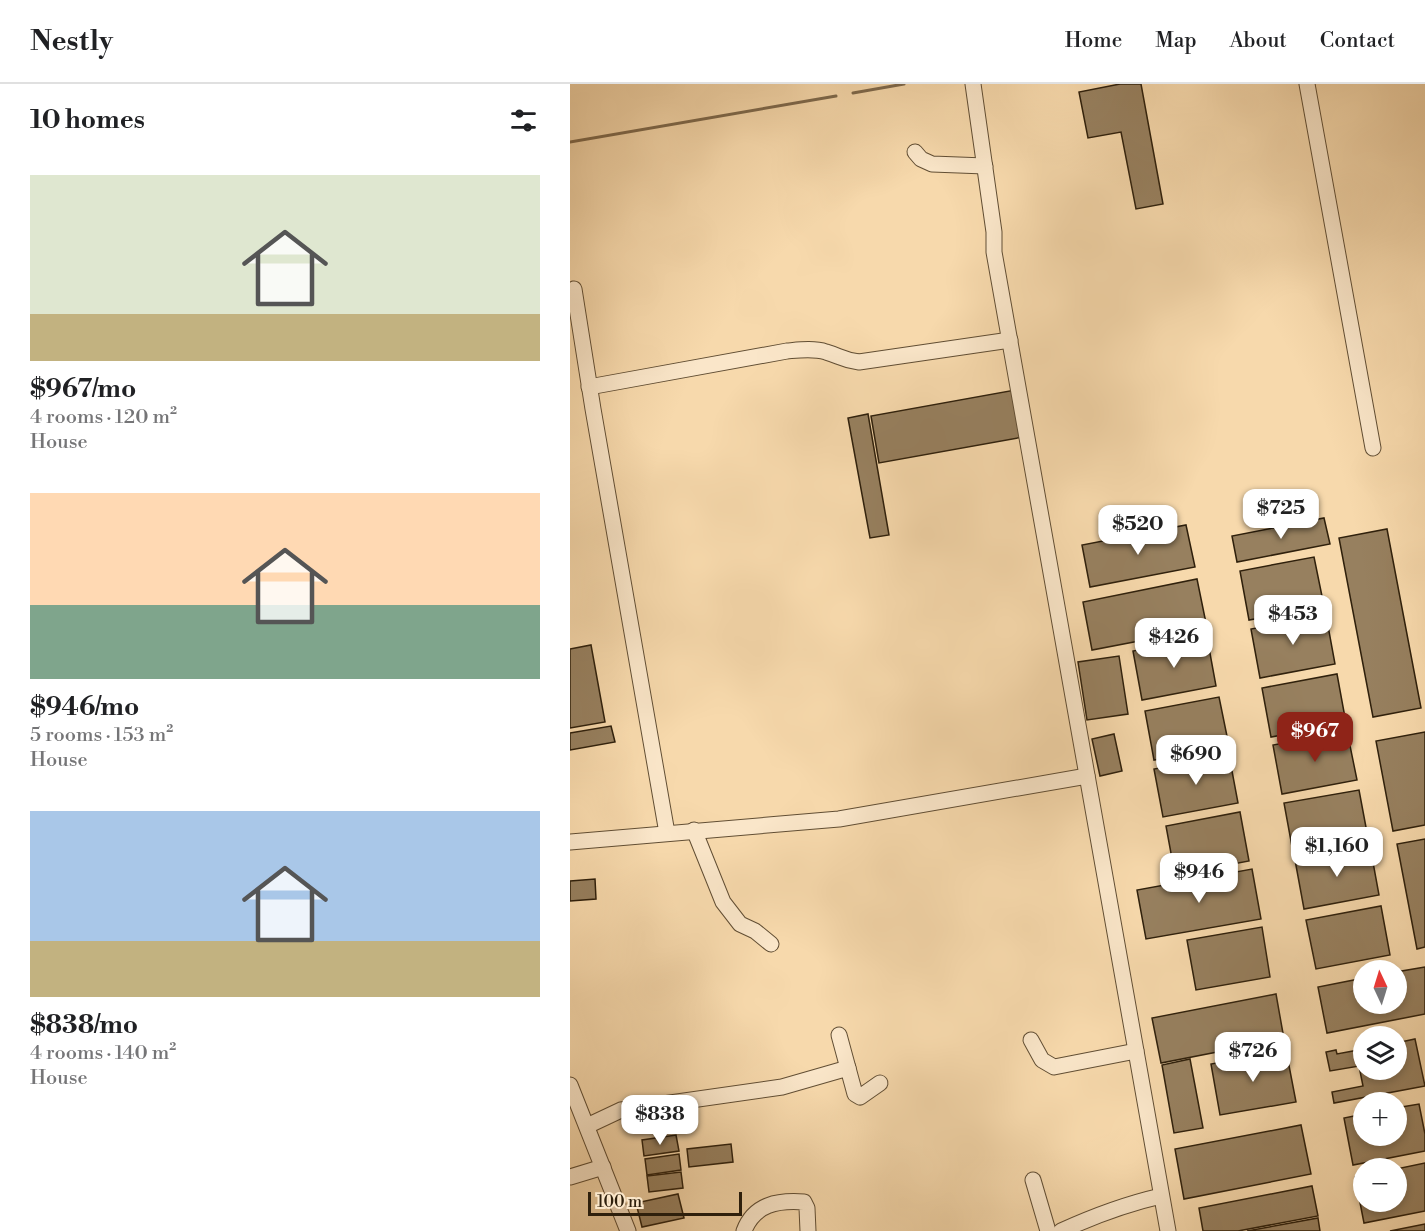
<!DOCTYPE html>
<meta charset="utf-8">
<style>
body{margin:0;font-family:"Libre Bodoni",serif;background:#f2f2f2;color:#202124;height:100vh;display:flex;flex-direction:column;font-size:22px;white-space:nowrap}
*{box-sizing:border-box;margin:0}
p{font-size:20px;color:#757577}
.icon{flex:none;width:33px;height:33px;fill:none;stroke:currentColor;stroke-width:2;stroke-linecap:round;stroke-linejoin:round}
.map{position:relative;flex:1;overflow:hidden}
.details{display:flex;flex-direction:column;background:#fff;width:570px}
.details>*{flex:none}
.needle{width:39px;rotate:356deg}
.tools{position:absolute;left:783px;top:876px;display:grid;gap:12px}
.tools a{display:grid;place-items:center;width:54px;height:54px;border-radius:50%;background:#fff;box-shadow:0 3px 9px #0003;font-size:30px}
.scale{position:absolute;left:18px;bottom:15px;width:154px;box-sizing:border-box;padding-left:6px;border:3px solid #2f200c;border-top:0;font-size:16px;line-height:21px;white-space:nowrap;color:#2f200c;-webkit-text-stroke:4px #fae6c9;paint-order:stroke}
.price{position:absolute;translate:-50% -51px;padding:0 14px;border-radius:12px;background:#fff;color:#222;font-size:20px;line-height:39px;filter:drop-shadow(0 2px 3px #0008)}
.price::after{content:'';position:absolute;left:50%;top:36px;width:18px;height:14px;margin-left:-9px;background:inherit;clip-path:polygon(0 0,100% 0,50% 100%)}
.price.active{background:#8f2418;color:#fff}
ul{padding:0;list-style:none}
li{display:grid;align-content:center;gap:12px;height:318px;padding:0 30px}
li span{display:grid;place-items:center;height:186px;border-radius:0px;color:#555}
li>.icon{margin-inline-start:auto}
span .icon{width:108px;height:108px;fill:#fffc;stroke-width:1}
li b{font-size:26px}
h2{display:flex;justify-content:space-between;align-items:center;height:72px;padding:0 30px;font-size:26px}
header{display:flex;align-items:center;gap:36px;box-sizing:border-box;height:84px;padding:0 30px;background:#fff;border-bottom:2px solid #e0e0e0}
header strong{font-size:28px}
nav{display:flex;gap:33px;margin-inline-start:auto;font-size:21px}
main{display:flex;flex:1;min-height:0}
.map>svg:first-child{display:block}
</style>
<header>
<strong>Nestly</strong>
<nav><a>Home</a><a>Map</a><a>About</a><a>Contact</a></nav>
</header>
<main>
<section class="details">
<h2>10 homes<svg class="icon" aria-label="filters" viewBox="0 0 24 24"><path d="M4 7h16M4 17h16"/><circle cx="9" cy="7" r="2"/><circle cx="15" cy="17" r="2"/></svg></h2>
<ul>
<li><span style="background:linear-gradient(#dfe7d0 75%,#c2b280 0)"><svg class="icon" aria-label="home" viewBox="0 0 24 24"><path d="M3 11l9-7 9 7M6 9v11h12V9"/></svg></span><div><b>$967/mo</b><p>4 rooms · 120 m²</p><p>House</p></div></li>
<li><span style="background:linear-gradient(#ffd9b3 60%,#7fa58c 0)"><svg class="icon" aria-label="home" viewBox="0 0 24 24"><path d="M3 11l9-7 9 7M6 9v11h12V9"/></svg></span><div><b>$946/mo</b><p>5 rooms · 153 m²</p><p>House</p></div></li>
<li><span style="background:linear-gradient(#a9c7e8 70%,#c2b280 0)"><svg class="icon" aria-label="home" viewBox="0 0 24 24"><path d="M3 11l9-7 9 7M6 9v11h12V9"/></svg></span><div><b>$838/mo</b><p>4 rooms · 140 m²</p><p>House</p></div></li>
</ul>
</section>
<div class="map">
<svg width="855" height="1147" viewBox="0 0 855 1147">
<rect width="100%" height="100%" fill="#f7d9ac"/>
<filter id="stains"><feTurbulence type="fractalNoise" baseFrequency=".00333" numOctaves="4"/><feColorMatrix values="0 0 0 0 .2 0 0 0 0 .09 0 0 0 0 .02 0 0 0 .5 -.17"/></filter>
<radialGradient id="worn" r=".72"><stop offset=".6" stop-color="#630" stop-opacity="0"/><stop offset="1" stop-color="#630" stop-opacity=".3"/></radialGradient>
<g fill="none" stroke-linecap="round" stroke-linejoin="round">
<g stroke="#7e694c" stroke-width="3">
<path d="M 283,9 L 334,0"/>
<path d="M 0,58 L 266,12"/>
</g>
</g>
<g fill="#97805f" stroke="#2f200c" stroke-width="1.5">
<path d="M 550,0 L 571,0 L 593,120 L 566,125 L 551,48 L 518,54 L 509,8 Z"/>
<path d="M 445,306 L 453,353 L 309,379 L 301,332 Z"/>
<path d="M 298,330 L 319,451 L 300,454 L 278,334 Z"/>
<path d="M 754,434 L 760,460 L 667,478 L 662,452 Z"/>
<path d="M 616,441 L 625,483 L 520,503 L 512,461 Z"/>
<path d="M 817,445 L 851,624 L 803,633 L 769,454 Z"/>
<path d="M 744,473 L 754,522 L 679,536 L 670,487 Z"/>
<path d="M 627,495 L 637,544 L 522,566 L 513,518 Z"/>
<path d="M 756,531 L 765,580 L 690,594 L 681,545 Z"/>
<path d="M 637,553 L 646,602 L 572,616 L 563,567 Z"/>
<path d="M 21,561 L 35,638 L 0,644 L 0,565 Z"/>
<path d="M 549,572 L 558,630 L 517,636 L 508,578 Z"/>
<path d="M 767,590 L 776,639 L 701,653 L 692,604 Z"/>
<path d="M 649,613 L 659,662 L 584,676 L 575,627 Z"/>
<path d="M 41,642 L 45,658 L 0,666 L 0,649 Z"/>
<path d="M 777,647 L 787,696 L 712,710 L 703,661 Z"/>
<path d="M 855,648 L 855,741 L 823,747 L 806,657 Z"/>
<path d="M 544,650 L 552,687 L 530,692 L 522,655 Z"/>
<path d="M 659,671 L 668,719 L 593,733 L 584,685 Z"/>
<path d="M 789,706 L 798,754 L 723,768 L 714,719 Z"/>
<path d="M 670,728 L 679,777 L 605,791 L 596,742 Z"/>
<path d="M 855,755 L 855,863 L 847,865 L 827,760 Z"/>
<path d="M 800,762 L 809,811 L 734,825 L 725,776 Z"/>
<path d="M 682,785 L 691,835 L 576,855 L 567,806 Z"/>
<path d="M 25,795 L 26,815 L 0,817 L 0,797 Z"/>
<path d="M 811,822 L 820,871 L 746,885 L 736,836 Z"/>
<path d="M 692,843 L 700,893 L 626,906 L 617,856 Z"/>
<path d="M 855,883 L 855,930 L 757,949 L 748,903 L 794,894 L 794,920 L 826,920 L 826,888 Z"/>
<path d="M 706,910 L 714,955 L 591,979 L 582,934 Z"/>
<path d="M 845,955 L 855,1002 L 764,1019 L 762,1008 L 793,1002 L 789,982 L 760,987 L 756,968 L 766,966 L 767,970 L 794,965 L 794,986 L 826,986 L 826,959 Z"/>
<path d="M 716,966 L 726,1018 L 650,1031 L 641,980 Z"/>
<path d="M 620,975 L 633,1044 L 604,1049 L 592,981 Z"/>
<path d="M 849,1020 L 855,1050 L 855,1067 L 783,1081 L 774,1034 L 794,1030 L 794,1052 L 826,1052 L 826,1024 Z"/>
<path d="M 731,1041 L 741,1090 L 614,1115 L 605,1065 Z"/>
<path d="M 106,1051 L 109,1067 L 74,1072 L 72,1056 Z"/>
<path d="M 161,1060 L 163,1078 L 119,1083 L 117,1065 Z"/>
<path d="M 109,1070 L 111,1086 L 77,1091 L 75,1075 Z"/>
<path d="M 855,1079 L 855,1127 L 794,1139 L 785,1093 L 794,1091 L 794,1118 L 826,1118 L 826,1085 Z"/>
<path d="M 111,1088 L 113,1104 L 79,1108 L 77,1092 Z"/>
<path d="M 742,1102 L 748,1132 L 668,1147 L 633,1147 L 629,1124 Z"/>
<path d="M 108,1110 L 114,1134 L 72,1143 L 66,1119 Z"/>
<path d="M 748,1134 L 750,1147 L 677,1147 Z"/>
<path d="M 855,1140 L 855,1147 L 820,1147 Z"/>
</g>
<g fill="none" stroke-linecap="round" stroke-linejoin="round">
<g stroke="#614e34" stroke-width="17">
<g id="minor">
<path d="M 403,0 L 424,148 L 424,168 L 598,1147"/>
<path d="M 737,0 L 803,364"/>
<path d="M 345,68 L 351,75 L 362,80 L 415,82"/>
<path d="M 4,205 L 23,325 L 97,749"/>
<path d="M 19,303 L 217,267 C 229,266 244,264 256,268 C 270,272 272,276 289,278 L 440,256"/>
<path d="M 124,746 L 153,818 L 170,840 L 185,847 L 201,860"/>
<path d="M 0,758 L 269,735 L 517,692"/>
<path d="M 269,951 L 285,1010 L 290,1013 L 310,999"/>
<path d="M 461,956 L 472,976 L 484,983 L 566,967"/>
<path d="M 0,1001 L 58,1147"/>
<path d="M 17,1042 L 51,1026 L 212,1003 L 278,984"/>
<path d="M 0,1093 L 33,1083"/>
<path d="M 463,1096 L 478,1147"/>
<path d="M 174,1147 C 184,1120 208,1116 234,1118 L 237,1124 L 238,1147"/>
<path d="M 491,1147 C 524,1132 556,1120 591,1112"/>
</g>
</g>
<use href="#minor" stroke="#fae6c9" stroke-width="15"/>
</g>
<rect width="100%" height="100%" filter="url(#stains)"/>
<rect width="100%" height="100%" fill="url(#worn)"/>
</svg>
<div class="tools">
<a><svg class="needle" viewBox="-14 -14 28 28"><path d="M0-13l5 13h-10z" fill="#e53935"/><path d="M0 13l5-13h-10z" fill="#757577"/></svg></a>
<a><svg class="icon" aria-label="layers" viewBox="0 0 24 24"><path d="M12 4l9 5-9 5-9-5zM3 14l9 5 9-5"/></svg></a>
<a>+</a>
<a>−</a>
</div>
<div class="scale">100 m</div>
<b class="price" style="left:711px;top:456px">$725</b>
<b class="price" style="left:568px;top:472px">$520</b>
<b class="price" style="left:723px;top:562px">$453</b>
<b class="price" style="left:604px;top:585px">$426</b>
<b class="price active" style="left:745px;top:679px">$967</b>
<b class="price" style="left:626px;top:702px">$690</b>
<b class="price" style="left:767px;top:794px">$1,160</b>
<b class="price" style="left:629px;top:820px">$946</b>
<b class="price" style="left:683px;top:999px">$726</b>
<b class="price" style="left:90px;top:1062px">$838</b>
</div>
</main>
